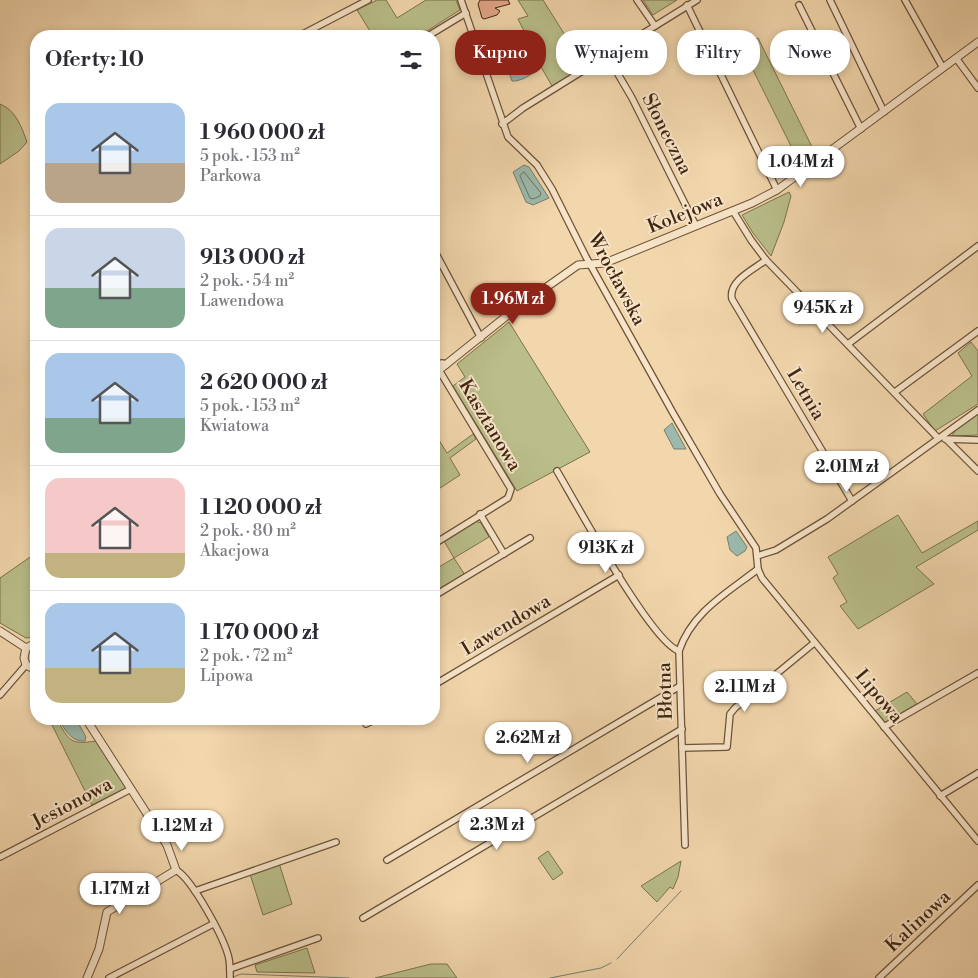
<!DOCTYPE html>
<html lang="pl">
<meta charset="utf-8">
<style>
body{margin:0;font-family:"Libre Bodoni",serif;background:#f2f2f3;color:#2b2b33;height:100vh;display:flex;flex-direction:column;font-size:19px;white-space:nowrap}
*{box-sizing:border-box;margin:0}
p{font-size:16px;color:#7c7c81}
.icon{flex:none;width:28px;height:28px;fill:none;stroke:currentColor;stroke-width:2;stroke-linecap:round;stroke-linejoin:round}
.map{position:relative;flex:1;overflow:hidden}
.drawer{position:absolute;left:30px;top:30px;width:410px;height:695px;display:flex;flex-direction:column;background:#fff;border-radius:20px;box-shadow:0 2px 8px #0003}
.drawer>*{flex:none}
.banner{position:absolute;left:455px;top:30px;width:448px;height:45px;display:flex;gap:10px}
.price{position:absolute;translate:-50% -42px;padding:0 11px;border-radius:18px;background:#fff;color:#222;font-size:16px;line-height:32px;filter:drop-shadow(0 1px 2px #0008)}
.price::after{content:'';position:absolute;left:50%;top:30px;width:15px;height:11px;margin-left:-8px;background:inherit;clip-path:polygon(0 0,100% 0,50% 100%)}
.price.on{background:#8f2418;color:#fff}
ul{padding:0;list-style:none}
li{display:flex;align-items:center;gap:15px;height:125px;padding:0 15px}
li+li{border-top:1px solid #e1e1e2}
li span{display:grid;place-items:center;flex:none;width:140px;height:100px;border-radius:15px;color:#555}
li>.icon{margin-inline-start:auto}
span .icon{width:60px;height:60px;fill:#fffc;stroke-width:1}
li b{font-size:21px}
h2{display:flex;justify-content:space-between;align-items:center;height:60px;padding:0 15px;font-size:21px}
.tag{padding:0 18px;border-radius:20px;background:#fff;box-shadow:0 2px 8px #0003;font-size:18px;line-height:45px}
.tag.on{background:#8f2418;color:#fff}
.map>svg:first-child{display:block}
</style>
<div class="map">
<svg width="978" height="978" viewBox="0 0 978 978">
<rect width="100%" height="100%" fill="#f2d6ac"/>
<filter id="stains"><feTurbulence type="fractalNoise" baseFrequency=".004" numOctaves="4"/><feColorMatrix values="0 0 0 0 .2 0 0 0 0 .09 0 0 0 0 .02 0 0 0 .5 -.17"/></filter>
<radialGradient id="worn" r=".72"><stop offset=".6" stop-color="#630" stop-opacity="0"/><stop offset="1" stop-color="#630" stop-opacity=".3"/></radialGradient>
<g fill="#b9be8a" stroke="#7c724d">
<path d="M 377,0 L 386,0 L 397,18 L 426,0 L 456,0 L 460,10 L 419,36 L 373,36 L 357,10 Z"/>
<path d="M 518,0 L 543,0 L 585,67 L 552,86 L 525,39 L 526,35 L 518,19 L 528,16 Z"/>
<path d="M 643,0 L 677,0 L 653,15 Z"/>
<path d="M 758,38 L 816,155 L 801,166 L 741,46 Z"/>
<path d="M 0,104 C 16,110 22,128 27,142 L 19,151 L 0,164 Z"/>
<path d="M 789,192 L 791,196 L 784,222 L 771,256 L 753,233 L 742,215 Z"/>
<path d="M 509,322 L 590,452 L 517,491 L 453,386 L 465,377 L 457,364 Z"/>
<path d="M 971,342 L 978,351 L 978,404 L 935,431 L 923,414 L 972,376 L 958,353 Z"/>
<path d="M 978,413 L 978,435 L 952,436 L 957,427 Z"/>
<path d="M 434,432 L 447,453 L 473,434 L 476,439 L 450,458 L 460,475 L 434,492 Z"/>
<path d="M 898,515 L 922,553 L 978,521 L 978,530 L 916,567 L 934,584 L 858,629 L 840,606 L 847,602 L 833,578 L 838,574 L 828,557 Z"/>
<path d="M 475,521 L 481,523 L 489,537 L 454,558 L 465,575 L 434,593 L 434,570 L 454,558 L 444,541 Z"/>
<path d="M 36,553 L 36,637 L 26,638 L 0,623 L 0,578 Z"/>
<path d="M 907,692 L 917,704 L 884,723 L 875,711 Z"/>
<path d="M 49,719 L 57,719 C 69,741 70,745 96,741 L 126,788 L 92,805 Z"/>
<path d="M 548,851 L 563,873 L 553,880 L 538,858 Z"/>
<path d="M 681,861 L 678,877 L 673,889 L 670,887 L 657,902 L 641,886 Z"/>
<path d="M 279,863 L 292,904 L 263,915 L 250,874 Z"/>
<path d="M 307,948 L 315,973 L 257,972 L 255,965 Z"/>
<path d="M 431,964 L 447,964 L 457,978 L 375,978 Z"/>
</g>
<g fill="#9bb9ac" stroke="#777e6e">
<path d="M 533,61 L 536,69 C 533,75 519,82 512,81 L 508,70 Z"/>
<path d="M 524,165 L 529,167 L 549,198 L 533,205 L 526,202 L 513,172 Z"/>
<path d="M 672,423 L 686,449 L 674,449 L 664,430 Z"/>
<path d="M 736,531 L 747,547 L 745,551 L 737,556 L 730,550 L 727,537 Z"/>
<path d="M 59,719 L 76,719 L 86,737 L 85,741 C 71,742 65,730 59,719 Z"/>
</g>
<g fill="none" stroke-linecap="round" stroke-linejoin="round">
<path stroke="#6e705e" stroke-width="1" d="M 524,172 L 541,193 L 540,196 L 533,199 L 530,198 L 520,176 Z"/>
<g stroke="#777e6e" stroke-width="1">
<path d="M 617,959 L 681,891"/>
<path d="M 233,977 L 241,974 L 349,978"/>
<path d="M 550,978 L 601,968 L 611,963"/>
</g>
</g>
<path fill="#e2a78a" stroke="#402610" d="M 480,0 L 508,0 L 510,4 L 495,8 L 500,11 L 497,15 L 484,19 L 482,18 L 478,4 Z"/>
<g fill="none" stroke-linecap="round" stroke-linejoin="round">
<g stroke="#6c5237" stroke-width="8">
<g id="minor">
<path d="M 461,0 L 508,137 L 537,165 L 552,189 L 586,257 L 673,413 L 720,494 L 756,548 L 758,569 L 762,578 L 978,841"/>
<path d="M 637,0 L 655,26"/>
<path d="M 830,0 L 884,112"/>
<path d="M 905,0 L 943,68"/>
<path d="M 687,5 L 777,190"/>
<path d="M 799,5 L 861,129"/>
<path d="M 299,36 L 368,0"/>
<path d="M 428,36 L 466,13"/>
<path d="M 608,57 L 632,98 L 696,226"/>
<path d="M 956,58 L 978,88"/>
<path d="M 502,124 L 523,108 L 697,0"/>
<path d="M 733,211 L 751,240 L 766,260 L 938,438"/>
<path d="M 434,250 L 481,338"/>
<path d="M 766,260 C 753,270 728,281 732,299 L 852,501"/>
<path d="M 848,344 L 978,246"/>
<path d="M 434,364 L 443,363 L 446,365"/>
<path d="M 895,392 L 978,331"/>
<path d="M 945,439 L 978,440"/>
<path d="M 947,440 L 978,471"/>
<path d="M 557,471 C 576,503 651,642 679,651"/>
<path d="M 480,514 L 504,554"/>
<path d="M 434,544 L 508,498 L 511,489 L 439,370"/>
<path d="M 757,556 L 776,550 L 827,519 L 978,410"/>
<path d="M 434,596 L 530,538"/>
<path d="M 434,685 L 619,575"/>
<path d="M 0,695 L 26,665"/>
<path d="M 366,724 L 376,719"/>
<path d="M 884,727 L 978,673"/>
<path d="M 682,748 L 727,747 L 730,714 L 735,708 L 814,643"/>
<path d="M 940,796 L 978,773"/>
<path d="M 685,845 L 679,651 C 692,612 727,593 758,569"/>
<path d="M 0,857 L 131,789"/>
<path d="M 387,860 L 680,686"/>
<path d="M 176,870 C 192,879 225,939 229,959 C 230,965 230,972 230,978"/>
<path d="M 195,891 L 336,842"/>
<path d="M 363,918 L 682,729"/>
<path d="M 230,969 L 318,938"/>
<path d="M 109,978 L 213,924"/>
<path d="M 879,978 L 978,885"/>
</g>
</g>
<g stroke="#6c5237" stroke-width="9">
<g id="tertiary">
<path d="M 434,374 L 514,310 L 578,265 L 605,263 L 752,203 L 777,190 L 978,42"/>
<path d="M 0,631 L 26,648"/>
<path d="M 36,643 L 26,648 L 24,658 L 26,665 L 36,670"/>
<path d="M 86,719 L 167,845 L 176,870 L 107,912 L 99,949 L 87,978"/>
</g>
</g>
<use href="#minor" stroke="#f7e4c9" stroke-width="5.5"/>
<use href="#tertiary" stroke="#f7e4c9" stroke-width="7"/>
</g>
<g text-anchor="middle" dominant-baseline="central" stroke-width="4" stroke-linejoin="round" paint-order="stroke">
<g font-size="19" fill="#402610" stroke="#f7e4c9">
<text transform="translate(667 134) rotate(63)">Słoneczna</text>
<text transform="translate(685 213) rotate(-22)">Kolejowa</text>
<text transform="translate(617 279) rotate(62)">Wrocławska</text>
<text transform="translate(806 394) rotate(59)">Letnia</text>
<text transform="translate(490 425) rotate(59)">Kasztanowa</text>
<text transform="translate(506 625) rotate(-31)">Lawendowa</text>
<text transform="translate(665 691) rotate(-92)">Błotna</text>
<text transform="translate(879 696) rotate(50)">Lipowa</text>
<text transform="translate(72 803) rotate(-28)">Jesionowa</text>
<text transform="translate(918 921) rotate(-43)">Kalinowa</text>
</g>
</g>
<rect width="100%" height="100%" filter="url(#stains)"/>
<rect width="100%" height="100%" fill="url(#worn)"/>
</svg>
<b class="price" style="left:801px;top:188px">1.04M zł</b>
<b class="price on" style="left:513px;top:325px">1.96M zł</b>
<b class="price" style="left:823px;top:334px">945K zł</b>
<b class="price" style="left:847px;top:493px">2.01M zł</b>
<b class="price" style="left:606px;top:574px">913K zł</b>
<b class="price" style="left:745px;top:713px">2.11M zł</b>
<b class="price" style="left:528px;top:764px">2.62M zł</b>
<b class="price" style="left:497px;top:851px">2.3M zł</b>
<b class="price" style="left:182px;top:852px">1.12M zł</b>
<b class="price" style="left:120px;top:915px">1.17M zł</b>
<div class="banner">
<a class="tag on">Kupno</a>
<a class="tag">Wynajem</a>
<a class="tag">Filtry</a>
<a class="tag">Nowe</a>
</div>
<section class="drawer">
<h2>Oferty: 10<svg class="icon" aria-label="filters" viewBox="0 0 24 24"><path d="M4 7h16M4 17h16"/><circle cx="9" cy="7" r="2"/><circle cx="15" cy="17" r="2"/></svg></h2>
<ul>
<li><span style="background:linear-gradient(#a9c7e8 60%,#b9a48a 0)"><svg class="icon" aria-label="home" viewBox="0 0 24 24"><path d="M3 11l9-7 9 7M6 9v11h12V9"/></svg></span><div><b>1 960 000 zł</b><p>5 pok. · 153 m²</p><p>Parkowa</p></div></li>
<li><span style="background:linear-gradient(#c9d6e8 60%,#7fa58c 0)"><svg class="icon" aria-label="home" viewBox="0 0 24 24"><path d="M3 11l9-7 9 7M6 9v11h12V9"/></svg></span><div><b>913 000 zł</b><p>2 pok. · 54 m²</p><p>Lawendowa</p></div></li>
<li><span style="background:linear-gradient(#a9c7e8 65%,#7fa58c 0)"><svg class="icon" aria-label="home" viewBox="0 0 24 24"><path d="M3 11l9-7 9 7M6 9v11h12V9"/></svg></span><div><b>2 620 000 zł</b><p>5 pok. · 153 m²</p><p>Kwiatowa</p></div></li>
<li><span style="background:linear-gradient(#f6c9c9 75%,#c2b280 0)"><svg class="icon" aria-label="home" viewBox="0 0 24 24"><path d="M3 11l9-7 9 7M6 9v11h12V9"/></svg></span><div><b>1 120 000 zł</b><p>2 pok. · 80 m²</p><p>Akacjowa</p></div></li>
<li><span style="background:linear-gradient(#a9c7e8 65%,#c2b280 0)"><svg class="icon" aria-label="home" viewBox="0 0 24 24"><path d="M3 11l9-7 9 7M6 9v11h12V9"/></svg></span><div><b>1 170 000 zł</b><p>2 pok. · 72 m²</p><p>Lipowa</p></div></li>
</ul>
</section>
</div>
